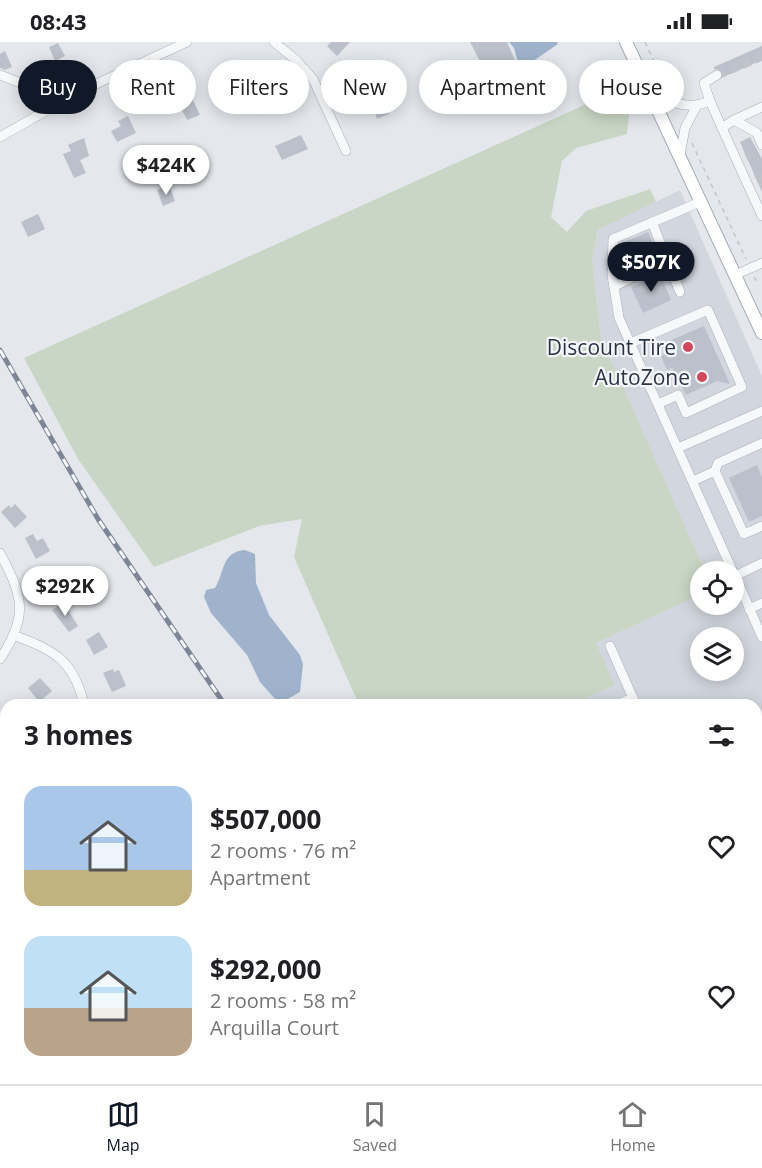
<!DOCTYPE html>
<meta charset="utf-8">
<style>
body{margin:0;font-family:"Open Sans",sans-serif;background:#f2f2f2;color:#202124;height:100vh;display:flex;flex-direction:column;font-size:22px;white-space:nowrap}
*{box-sizing:border-box;margin:0}
p{font-size:20px;color:#757577}
.icon{flex:none;width:33px;height:33px;fill:none;stroke:currentColor;stroke-width:2;stroke-linecap:round;stroke-linejoin:round}
.map{position:relative;flex:1;overflow:hidden}
.drawer{position:absolute;left:0px;top:657px;width:762px;height:386px;display:flex;flex-direction:column;background:#fff;border-radius:18px 18px 0 0;box-shadow:0 3px 15px #0003}
.drawer>*{flex:none}
.guide{position:absolute;left:18px;top:18px;width:726px;height:54px;display:flex;gap:12px}
.buttons{position:absolute;left:690px;top:519px;display:grid;gap:12px}
.buttons a{display:grid;place-items:center;width:54px;height:54px;border-radius:50%;background:#fff;box-shadow:0 3px 15px #0003;font-size:30px}
.price{position:absolute;translate:-50% -51px;padding:0 14px;border-radius:21px;background:#fff;color:#222;font-size:20px;line-height:39px;filter:drop-shadow(0 2px 3px #0008)}
.price::after{content:'';position:absolute;left:50%;top:36px;width:18px;height:14px;margin-left:-9px;background:inherit;clip-path:polygon(0 0,100% 0,50% 100%)}
.price.on{background:#111827;color:#fff}
ul{padding:0;list-style:none}
li{display:flex;align-items:center;gap:18px;height:150px;padding:0 24px}
li span{display:grid;place-items:center;flex:none;width:168px;height:120px;border-radius:18px;color:#555}
li>.icon{margin-inline-start:auto}
span .icon{width:72px;height:72px;fill:#fffc;stroke-width:1}
li b{font-size:26px}
h2{display:flex;justify-content:space-between;align-items:center;height:72px;padding:0 24px;font-size:26px}
.pill{padding:0 21px;border-radius:27px;background:#fff;box-shadow:0 3px 15px #0003;font-size:21px;line-height:54px}
.pill.on{background:#111827;color:#fff}
.status{display:flex;justify-content:space-between;align-items:center;height:42px;padding:0 30px;background:#fff;direction:ltr}
.status svg{height:16px;fill:currentColor}
.tabs{display:flex;justify-content:space-around;align-items:center;height:84px;border-top:2px solid #e0e0e0;background:#fff;font-size:16px;color:#757577}
.tabs a{display:grid;justify-items:center;gap:3px}
.tabs .on{color:#111827}
.map>svg:first-child{display:block}
</style>
<div class="status"><b>08:43</b><svg viewBox="0 0 49 12"><path d="M0 12V9h3v3zM5 12V6h3v6zM10 12V3h3v9zM15 12V0h3v12zM26 1h20v11H26zM47 4h2v5h-2z"/></svg></div>
<div class="map">
<svg width="762" height="1042" viewBox="0 0 762 1042">
<rect width="100%" height="100%" fill="#e4e7ec"/>
<g fill="#d2d6de" fill-rule="evenodd">
<path d="M 680,148 L 762,334 L 762,1042 L 690,1042 L 688,1037 L 756,1036 L 756,663 L 569,663 L 614,643 L 596,601 L 700,553 L 700,562 L 734,562 L 734,530 L 705,529 L 601,295 L 592,217 L 598,188 ZM 700,596 L 734,596 L 734,628 L 700,628 Z"/>
<path d="M 432,1037 L 500,1037 L 504,1042 L 447,1042 Z"/>
</g>
<g fill="#c9d6c5">
<path d="M 622,46 L 630,65 L 627,92 L 576,106 L 562,119 L 551,175 L 567,190 L 586,169 L 650,147 L 656,160 L 598,188 L 592,217 L 601,295 L 705,529 L 700,530 L 700,553 L 596,601 L 615,643 L 569,663 L 359,663 L 294,515 L 302,477 L 259,484 L 154,525 L 78,417 L 24,316 Z"/>
<path d="M 0,879 L 6,881 L 6,1036 L 324,1036 L 327,1042 L 0,1042 Z"/>
</g>
<g fill="#9fb4cc">
<path d="M 509,0 L 557,0 L 558,2 L 520,28 L 514,6 Z"/>
<path d="M 245,508 L 255,512 L 256,541 L 269,573 L 300,613 L 303,622 L 300,650 L 284,659 L 276,658 L 260,640 L 247,613 L 211,571 L 204,555 L 206,548 L 215,546 C 225,530 221,510 245,508 Z"/>
<path d="M 670,1036 L 673,1042 L 608,1041 L 608,1037 Z"/>
</g>
<g fill="#bbc0ca">
<path d="M 331,0 L 350,0 L 337,14 L 327,4 Z"/>
<path d="M 470,0 L 507,0 L 515,18 L 513,19 L 518,36 L 500,44 L 496,37 L 490,39 Z"/>
<path d="M 58,1 L 65,14 L 55,19 L 49,5 Z"/>
<path d="M 762,4 L 762,18 L 723,35 L 722,29 L 714,27 L 714,25 Z"/>
<path d="M 5,9 L 12,25 L 5,28 L 0,26 L 0,12 Z"/>
<path d="M 52,20 L 57,31 L 35,39 L 31,30 Z"/>
<path d="M 265,35 L 271,57 L 258,63 L 255,57 L 249,60 L 246,53 L 252,50 L 248,43 Z"/>
<path d="M 182,50 L 183,52 L 189,50 L 200,73 L 187,78 L 182,68 L 177,70 L 170,55 Z"/>
<path d="M 381,52 L 389,72 L 377,77 L 373,65 L 362,69 L 358,59 Z"/>
<path d="M 128,74 L 136,91 L 117,100 L 111,89 L 121,84 L 118,79 Z"/>
<path d="M 301,93 L 308,107 L 282,118 L 275,104 Z"/>
<path d="M 750,95 L 762,117 L 762,150 L 740,100 Z"/>
<path d="M 84,96 L 89,114 L 80,118 L 86,131 L 74,136 L 63,112 L 71,109 L 68,103 Z"/>
<path d="M 190,122 L 195,132 L 183,138 L 178,127 Z"/>
<path d="M 169,143 L 175,159 L 163,164 L 157,148 Z"/>
<path d="M 38,172 L 45,187 L 28,195 L 21,180 Z"/>
<path d="M 648,190 L 656,208 L 627,221 L 620,202 Z"/>
<path d="M 660,232 L 671,258 L 643,271 L 631,245 Z"/>
<path d="M 704,284 L 730,342 L 717,339 L 686,353 L 672,326 L 667,328 L 661,314 L 666,312 L 662,302 Z"/>
<path d="M 757,423 L 762,435 L 762,474 L 749,480 L 729,436 Z"/>
<path d="M 15,462 L 27,475 L 15,486 L 1,470 L 9,463 L 11,466 Z"/>
<path d="M 33,492 L 37,499 L 43,496 L 50,509 L 36,517 L 25,496 Z"/>
<path d="M 56,526 L 63,543 L 49,549 L 42,533 Z"/>
<path d="M 64,561 L 78,584 L 69,590 L 52,568 Z"/>
<path d="M 99,590 L 108,605 L 94,613 L 86,598 Z"/>
<path d="M 113,627 L 114,630 L 119,628 L 126,644 L 112,650 L 103,631 Z"/>
<path d="M 40,636 L 52,649 L 39,660 L 28,646 Z"/>
</g>
<g fill="none" stroke-linecap="round" stroke-linejoin="round">
<g stroke="#bfc3cb" stroke-width="9" stroke-dasharray="9 4.5" stroke-linecap="butt">
<path d="M 717,33 L 762,14"/>
<path d="M 746,115 L 757,110"/>
<path d="M 756,137 L 762,134"/>
</g>
<g stroke="#a9aeb7" stroke-width="10">
<g id="minor">
<path d="M 274,0 L 296,18 L 313,37 L 346,109"/>
<path d="M 0,33 L 36,47 L 48,68"/>
<path d="M 648,47 C 669,60 686,69 710,59 L 722,86 L 734,78 L 757,91 L 762,103"/>
<path d="M 710,59 L 704,41 L 717,33"/>
<path d="M 734,78 L 762,65"/>
<path d="M 722,86 L 762,174"/>
<path d="M 0,95 L 79,50 L 187,0"/>
<path d="M 680,113 L 685,86 L 696,65"/>
<path d="M 700,160 L 613,197 L 612,233 L 619,276 L 733,530"/>
<path d="M 667,218 L 680,250"/>
<path d="M 735,233 L 762,221"/>
<path d="M 615,244 L 667,218 L 652,180"/>
<path d="M 631,301 L 708,268 L 742,345 L 686,371 L 678,353 L 658,362"/>
<path d="M 678,406 L 762,369"/>
<path d="M 715,429 L 744,492 L 762,484"/>
<path d="M 693,439 L 715,429 L 718,421 L 762,401"/>
<path d="M 0,511 C 23,554 29,574 0,617"/>
<path d="M 734,531 L 762,595"/>
<path d="M 735,534 L 762,521"/>
<path d="M 749,567 L 762,561"/>
<path d="M 13,593 C 54,608 74,618 84,663"/>
<path d="M 610,604 L 636,663"/>
<path d="M 616,663 L 633,656"/>
<path d="M 756,934 L 762,948"/>
<path d="M 701,1036 L 704,1042"/>
</g>
</g>
<g stroke="#a3abb8" stroke-width="14">
<path id="major" d="M 626,0 L 762,291"/>
</g>
<g stroke="#c2c5cb" stroke-width="1.5" stroke-dasharray="4.5 4.5" stroke-linecap="butt">
<path d="M 645,0 L 666,46"/>
<path d="M 692,101 L 746,217"/>
<path d="M 754,235 L 757,239"/>
</g>
<use href="#minor" stroke="#f7f8fa" stroke-width="9"/>
<use href="#major" stroke="#fff" stroke-width="12"/>
<g stroke="#7d8696" stroke-width="5">
<g id="rail">
<path d="M 0,308 L 98,477 L 225,663"/>
<path d="M 0,850 L 6,853"/>
<path d="M 460,1036 L 474,1042"/>
<path d="M 492,1036 L 496,1042"/>
</g>
</g>
<use href="#rail" stroke="#f4f6f9" stroke-width="3" stroke-dasharray="9" stroke-linecap="butt"/>
</g>
<g fill="#d1495b" stroke="#f4f6f9" stroke-width="2">
<circle cx="688" cy="305" r="6"/>
<circle cx="702" cy="335" r="6"/>
</g>
<g text-anchor="middle" dominant-baseline="central" stroke-width="4.5" stroke-linejoin="round" paint-order="stroke">
<g font-size="21" fill="#2b3445" stroke="#f4f6f9" text-anchor="end">
<text x="676" y="305">Discount Tire</text>
<text x="690" y="335">AutoZone</text>
</g>
</g>
</svg>
<div class="buttons">
<a><svg class="icon" aria-label="locate" viewBox="0 0 24 24"><circle cx="12" cy="12" r="6"/><path d="M12 2v4M12 18v4M2 12h4M18 12h4"/></svg></a>
<a><svg class="icon" aria-label="layers" viewBox="0 0 24 24"><path d="M12 4l9 5-9 5-9-5zM3 14l9 5 9-5"/></svg></a>
</div>
<b class="price" style="left:166px;top:154px">$424K</b>
<b class="price on" style="left:651px;top:251px">$507K</b>
<b class="price" style="left:65px;top:575px">$292K</b>
<div class="guide">
<a class="pill on">Buy</a>
<a class="pill">Rent</a>
<a class="pill">Filters</a>
<a class="pill">New</a>
<a class="pill">Apartment</a>
<a class="pill">House</a>
</div>
<section class="drawer">
<h2>3 homes<svg class="icon" aria-label="filters" viewBox="0 0 24 24"><path d="M4 7h16M4 17h16"/><circle cx="9" cy="7" r="2"/><circle cx="15" cy="17" r="2"/></svg></h2>
<ul>
<li><span style="background:linear-gradient(#a9c7e8 70%,#c2b280 0)"><svg class="icon" aria-label="home" viewBox="0 0 24 24"><path d="M3 11l9-7 9 7M6 9v11h12V9"/></svg></span><div><b>$507,000</b><p>2 rooms · 76 m²</p><p>Apartment</p></div><svg class="icon" aria-label="heart" viewBox="0 0 24 24"><path d="M12 20l-8-8c-3-5 5-10 8-4 3-6 11-1 8 4z"/></svg></li>
<li><span style="background:linear-gradient(#bfe0f5 60%,#b9a48a 0)"><svg class="icon" aria-label="home" viewBox="0 0 24 24"><path d="M3 11l9-7 9 7M6 9v11h12V9"/></svg></span><div><b>$292,000</b><p>2 rooms · 58 m²</p><p>Arquilla Court</p></div><svg class="icon" aria-label="heart" viewBox="0 0 24 24"><path d="M12 20l-8-8c-3-5 5-10 8-4 3-6 11-1 8 4z"/></svg></li>
</ul>
</section>
</div>
<nav class="tabs">
<a class="on"><svg class="icon" aria-label="map" viewBox="0 0 24 24"><path d="M3 6l6-2 6 2 6-2v14l-6 2-6-2-6 2zM9 4v14M15 6v14"/></svg>Map</a>
<a><svg class="icon" aria-label="saved" viewBox="0 0 24 24"><path d="M7 4h10v16l-5-4-5 4z"/></svg>Saved</a>
<a><svg class="icon" aria-label="home" viewBox="0 0 24 24"><path d="M3 11l9-7 9 7M6 9v11h12V9"/></svg>Home</a>
</nav>
